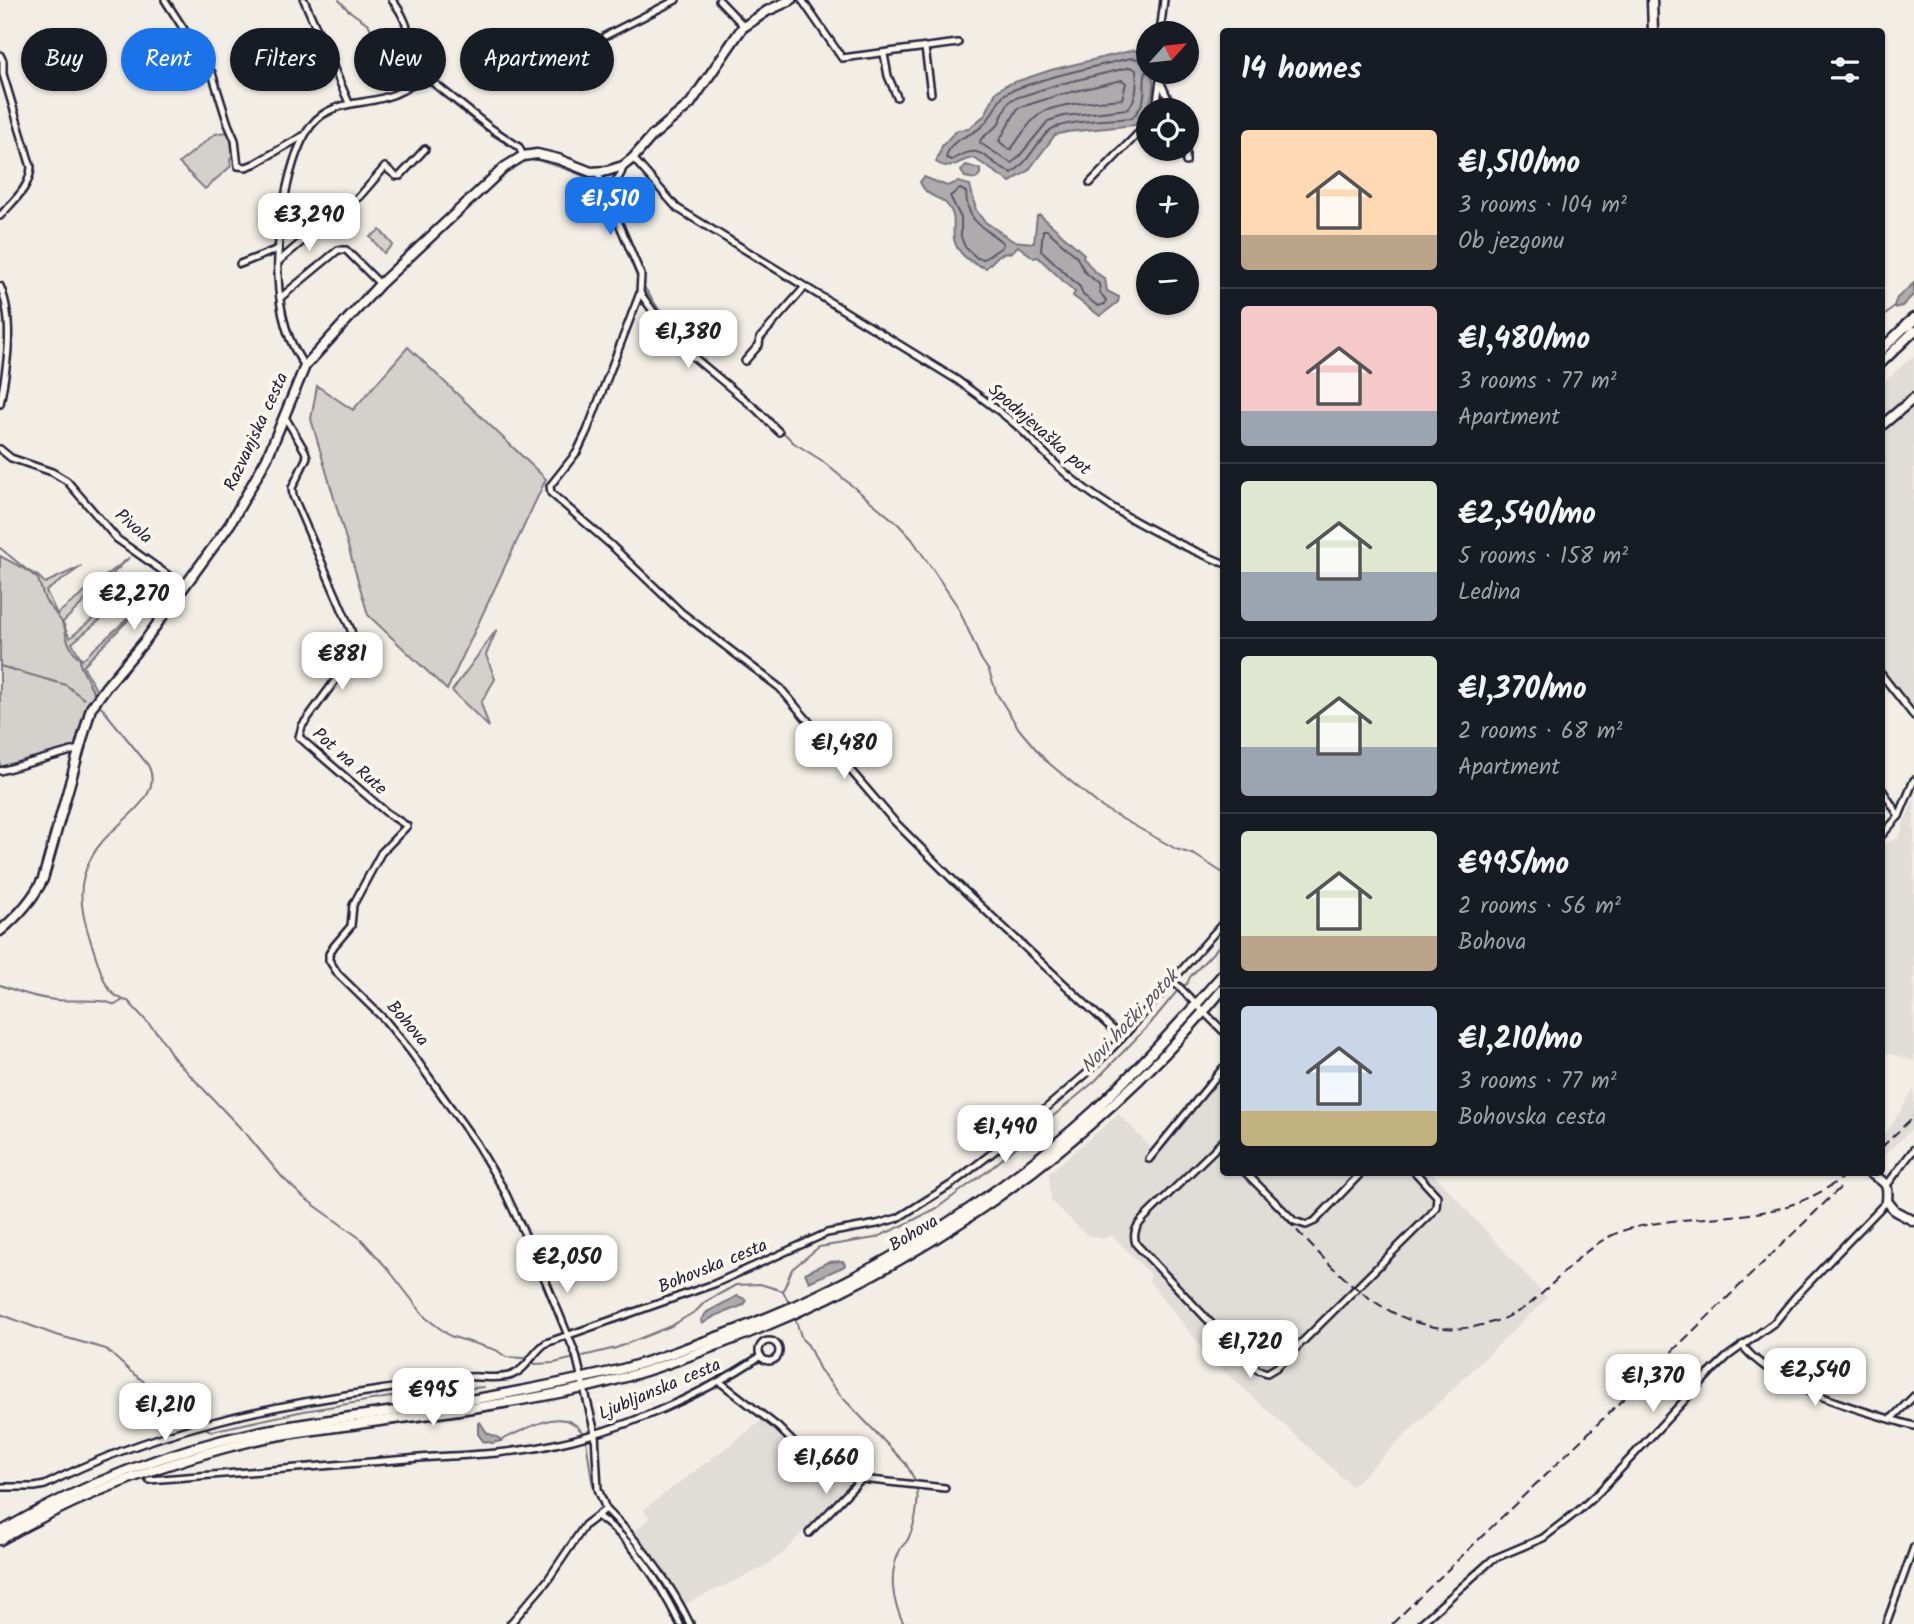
<!DOCTYPE html>
<meta charset="utf-8">
<style>
body{margin:0;font-family:Kalam,sans-serif;background:#20242c;color:#f1f3f6;height:100vh;display:flex;flex-direction:column;font-size:26px;white-space:nowrap}
*{box-sizing:border-box;margin:0}
p{font-size:23px;color:#9ea1a6}
.icon{flex:none;width:38px;height:38px;fill:none;stroke:currentColor;stroke-width:2;stroke-linecap:round;stroke-linejoin:round}
.map{position:relative;flex:1;overflow:hidden}
.sheet{position:absolute;left:1220px;top:28px;width:665px;height:1148px;display:flex;flex-direction:column;background:#171b24;border-radius:7px;box-shadow:0 2px 5px #0004}
.sheet>*{flex:none}
.banner{position:absolute;left:21px;top:28px;width:665px;height:63px;display:flex;gap:14px}
.needle{width:46px;rotate:63deg}
.fabs{position:absolute;left:1136px;top:21px;display:grid;gap:14px}
.fabs a{display:grid;place-items:center;width:63px;height:63px;border-radius:50%;background:#171b24;box-shadow:0 2px 5px #0004;font-size:35px}
.price{position:absolute;translate:-50% -60px;padding:0 16px;border-radius:14px;background:#fff;color:#222;font-size:23px;line-height:46px;filter:drop-shadow(0 2px 4px #0008)}
.price::after{content:'';position:absolute;left:50%;top:42px;width:21px;height:16px;margin-left:-10px;background:inherit;clip-path:polygon(0 0,100% 0,50% 100%)}
.price.current{background:#1a73e8;color:#fff}
ul{padding:0;list-style:none}
li{display:flex;align-items:center;gap:21px;height:175px;padding:0 21px}
li+li{border-top:2px solid #363941}
li span{display:grid;place-items:center;flex:none;width:196px;height:140px;border-radius:7px;color:#555}
li>.icon{margin-inline-start:auto}
span .icon{width:84px;height:84px;fill:#fffc;stroke-width:1}
li b{font-size:30px}
h2{display:flex;justify-content:space-between;align-items:center;height:84px;padding:0 21px;font-size:30px}
.chip{padding:0 24px;border-radius:32px;background:#171b24;box-shadow:0 2px 5px #0004;font-size:24px;line-height:63px}
.chip.current{background:#1a73e8;color:#fff}
.map>svg:first-child{display:block}
</style>
<div class="map">
<svg width="1914" height="1624" viewBox="0 0 1914 1624">
<rect width="100%" height="100%" fill="#f2eee5"/>
<filter id="ink" filterUnits="userSpaceOnUse"><feTurbulence type="fractalNoise" baseFrequency=".0143" numOctaves="2"/><feDisplacementMap in="SourceGraphic" scale="14" xChannelSelector="R" yChannelSelector="G"/><feConvolveMatrix kernelMatrix="1 2 1 2 8 2 1 2 1" color-interpolation-filters="sRGB"/></filter>
<g filter="url(#ink)">
<g fill="#e0dcd6">
<path d="M 1914,355 L 1914,708 L 1881,667 L 1881,385 Z"/>
<path d="M 1914,798 L 1914,1061 L 1881,1051 L 1881,846 L 1899,837 Z"/>
<path d="M 1223,1077 L 1223,1172 L 1433,1173 L 1547,1298 L 1352,1486 L 1213,1361 L 1149,1281 L 1151,1275 L 1112,1235 L 1102,1239 L 1087,1235 L 1051,1201 L 1049,1173 L 1119,1114 L 1157,1154 Z"/>
<path d="M 1914,1089 L 1914,1127 L 1881,1158 L 1881,1136 L 1889,1129 Z"/>
<path d="M 763,1420 L 778,1429 L 809,1461 L 825,1470 L 834,1479 L 839,1479 L 850,1483 L 781,1555 L 762,1568 L 685,1604 L 650,1552 L 634,1532 L 650,1518 L 643,1510 Z"/>
</g>
<g fill="#d4d1cc" stroke="#7b7a84" stroke-width="2">
<path d="M 226,132 L 230,135 L 235,148 L 230,160 L 231,166 L 205,189 L 179,163 L 215,134 Z"/>
<path d="M 380,230 L 393,245 L 384,253 L 370,237 Z"/>
<path d="M 408,347 L 546,479 L 447,690 L 368,615 L 311,419 L 317,386 L 353,410 Z"/>
<path d="M 0,556 L 38,576 L 45,583 L 82,566 L 46,591 L 57,614 L 130,557 L 62,623 L 70,638 L 134,584 L 122,602 L 72,643 L 82,660 L 149,599 L 83,666 L 99,695 L 79,749 L 0,771 Z"/>
<path d="M 497,629 L 486,655 L 495,679 L 481,703 L 489,727 L 452,691 Z"/>
</g>
<g fill="#aeabad" stroke="#76747f" stroke-width="2">
<path d="M 1134,50 C 1146,55 1148,60 1148,72 L 1151,72 C 1158,91 1148,111 1135,125 L 1067,132 L 1055,135 L 1028,171 L 1010,182 L 974,158 C 958,159 952,173 936,162 L 942,146 L 951,136 L 958,130 L 968,129 L 985,115 L 996,92 L 1006,85 L 1051,70 Z"/>
<path d="M 966,165 L 980,169 L 980,174 L 976,179 L 965,177 L 961,171 Z"/>
<path d="M 924,177 L 947,186 L 958,182 L 970,185 L 976,210 L 984,221 L 1013,241 L 1034,243 L 1037,216 L 1040,215 L 1084,254 L 1083,257 L 1094,271 L 1105,279 L 1107,291 L 1119,297 L 1118,302 L 1100,316 L 1073,296 L 1075,292 L 1038,257 L 1034,258 L 1018,246 L 1012,252 L 999,255 L 986,268 C 972,264 957,254 954,239 C 952,227 957,219 949,207 C 940,194 929,201 920,182 Z"/>
<path d="M 1914,283 L 1914,294 L 1902,306 L 1893,308 L 1897,298 Z"/>
<path d="M 843,1261 L 845,1265 L 843,1267 L 809,1282 L 805,1273 L 828,1262 Z"/>
<path d="M 737,1296 L 743,1298 L 746,1301 L 744,1305 L 715,1316 L 702,1324 L 701,1320 L 707,1312 Z"/>
<path d="M 480,1422 L 487,1433 L 499,1438 L 501,1441 L 492,1443 L 483,1441 L 478,1434 L 478,1423 Z"/>
</g>
<g fill="none" stroke-linecap="round" stroke-linejoin="round">
<g stroke="#5a5969" stroke-width="2">
<path d="M 1131,58 L 1138,59 L 1147,67 C 1140,88 1152,97 1132,118 C 1115,120 1061,120 1049,131 C 1035,144 1029,162 1012,173 C 985,164 985,139 952,160 L 946,158 C 950,138 967,138 980,128 C 995,116 995,101 1005,94 C 1014,88 1026,86 1036,82 C 1067,72 1099,66 1131,58 Z"/>
<path d="M 1131,67 L 1136,70 C 1137,84 1138,97 1128,109 L 1064,116 L 1048,121 L 1017,159 L 1011,163 L 980,143 L 981,139 L 998,125 L 1008,103 L 1013,99 L 1056,85 Z"/>
<path d="M 1122,80 L 1126,83 L 1122,99 C 1102,101 1055,103 1040,114 C 1028,122 1020,138 1011,149 L 1008,149 L 999,141 L 1018,108 L 1059,95 Z"/>
<path d="M 960,189 L 966,192 C 967,224 982,225 1003,243 L 1002,247 L 984,259 L 977,258 L 965,247 L 961,237 L 961,218 L 950,196 Z"/>
<path d="M 1043,230 L 1047,230 L 1076,256 L 1085,272 L 1099,284 L 1100,293 L 1106,300 L 1105,304 L 1098,306 L 1083,295 L 1080,287 L 1041,250 Z"/>
</g>
<g stroke="#76747f" stroke-width="2">
<path d="M 339,0 L 348,10 L 368,24 L 387,57 L 418,75"/>
<path d="M 424,81 L 451,103"/>
<path d="M 453,104 L 462,111"/>
<path d="M 465,114 L 486,131"/>
<path d="M 490,134 L 513,148"/>
<path d="M 537,160 C 553,165 570,169 585,177 C 603,186 629,258 638,279"/>
<path d="M 642,284 L 674,332 L 694,352 L 753,402 L 794,443 L 821,460 L 898,524 L 912,539 L 958,607 L 981,659 L 989,671 L 997,694 L 1019,729 L 1045,760 L 1103,808 L 1176,849 L 1195,855 L 1223,873"/>
<path d="M 1881,319 L 1893,308"/>
<path d="M 0,548 L 38,579 L 45,600 L 65,626 C 65,638 70,649 80,659 L 80,665 L 94,693"/>
<path d="M 0,666 L 66,685 L 84,699"/>
<path d="M 98,703 L 148,765 C 165,797 119,820 102,842 C 94,851 88,863 84,875 C 76,903 88,933 97,960 C 102,974 106,994 122,999"/>
<path d="M 0,985 C 16,991 32,997 49,999 C 68,1003 100,997 115,1005 L 123,1000 L 128,1001 L 160,1036 L 173,1057 L 248,1136 L 282,1177 L 303,1197 L 361,1239 L 388,1269 L 426,1318 L 450,1336 L 496,1350 L 506,1357 L 523,1358 L 535,1364 L 554,1363 L 616,1348 L 671,1326 L 696,1311 L 705,1302 L 736,1285 L 760,1284 L 783,1291"/>
<path d="M 1182,986 L 1187,984 L 1190,977 L 1223,942"/>
<path d="M 789,1303 L 783,1291 L 792,1269 L 819,1247 L 875,1238 L 904,1225 L 937,1208 L 989,1170 L 1095,1081 L 1150,1024 L 1178,990"/>
<path d="M 0,1314 L 53,1334 L 106,1349 L 130,1371 L 197,1422"/>
<path d="M 795,1318 L 802,1339 L 808,1345 L 820,1370 L 841,1396 L 906,1464 L 916,1482"/>
<path d="M 203,1427 L 211,1431 L 304,1411 L 403,1395 L 484,1387"/>
<path d="M 501,1440 C 525,1431 562,1403 582,1432"/>
<path d="M 586,1440 L 592,1481 L 601,1508 L 632,1544"/>
<path d="M 649,1565 L 670,1595 L 684,1624"/>
<path d="M 904,1624 C 892,1602 888,1573 900,1550 C 901,1546 905,1544 907,1541 C 915,1526 919,1505 917,1488"/>
</g>
<g stroke="#22223b" stroke-width="10">
<g id="street">
<path d="M 165,0 L 212,73 L 228,124 L 235,140 L 238,166 L 246,167 L 254,164 L 303,136"/>
<path d="M 304,0 L 349,103"/>
<path d="M 392,0 C 412,24 410,49 424,75 L 489,127 L 519,147 L 523,156"/>
<path d="M 719,0 L 742,24 L 742,28"/>
<path d="M 802,0 L 842,58 L 958,43"/>
<path d="M 1160,33 L 1164,0"/>
<path d="M 605,36 L 676,0"/>
<path d="M 925,48 L 931,93"/>
<path d="M 884,54 L 888,76 L 897,97"/>
<path d="M 0,55 L 3,61 L 3,74 L 31,167 C 30,188 13,201 0,216"/>
<path d="M 1161,83 L 1173,110"/>
<path d="M 1156,110 L 1161,72"/>
<path d="M 633,158 L 677,208 L 957,380 C 977,395 998,409 1016,425 C 1035,442 1051,461 1070,477 C 1113,513 1172,542 1223,563"/>
<path d="M 1186,162 L 1186,149"/>
<path d="M 598,173 L 604,188 C 613,186 622,176 623,166"/>
<path d="M 1090,183 L 1148,123"/>
<path d="M 604,188 L 641,275 L 640,293 L 656,315 L 685,350 L 756,409 L 779,432"/>
<path d="M 278,262 L 332,216 L 359,197 L 385,167 L 396,176 L 400,176 L 425,149"/>
<path d="M 240,264 L 278,249"/>
<path d="M 0,286 C 15,321 7,368 0,404"/>
<path d="M 640,293 L 587,431 L 577,452 L 550,486 L 551,493 L 612,546 L 682,613 L 780,688 L 894,821 L 954,881 L 1122,1038"/>
<path d="M 280,298 L 338,250 L 346,250 L 380,284"/>
<path d="M 745,361 L 759,345 L 760,338 L 804,288"/>
<path d="M 305,366 C 286,341 279,306 278,275 C 276,236 288,138 322,115 C 341,102 361,104 383,98 C 399,94 412,86 424,75"/>
<path d="M 285,417 L 305,451 L 307,457 L 292,488 L 293,496 L 351,630 L 354,647 L 350,660 L 302,726 L 299,737 L 387,813 L 407,826 L 381,853 L 353,905 L 351,926 L 334,946 L 329,954 L 329,960 L 338,974 L 385,1020 L 411,1052 L 476,1143 L 504,1190 L 540,1267 L 576,1355 L 595,1433 L 598,1489 L 606,1509 C 640,1543 669,1580 690,1624"/>
<path d="M 0,449 L 11,458 L 52,472 L 67,481 L 117,539 L 178,582 L 188,583"/>
<path d="M 1881,674 L 1914,716"/>
<path d="M 0,771 L 79,749"/>
<path d="M 1881,788 L 1899,816"/>
<path d="M 1881,836 L 1899,816 L 1914,780"/>
<path d="M 1172,980 L 1223,1031"/>
<path d="M 1223,1141 L 1144,1218 C 1137,1226 1132,1232 1136,1244 L 1223,1336 L 1258,1370 L 1267,1373 L 1277,1367 L 1431,1214 L 1436,1207 L 1437,1196 L 1415,1172"/>
<path d="M 1149,1159 L 1223,1068"/>
<path d="M 1245,1172 L 1294,1221 L 1306,1225 L 1315,1221 L 1362,1172"/>
<path d="M 1887,1185 L 1914,1149"/>
<circle cx="769" cy="1351" r="10"/>
<path d="M 1742,1345 C 1776,1389 1862,1411 1914,1426"/>
<path d="M 720,1382 L 778,1427 L 805,1454 L 825,1469 L 861,1479 L 945,1488"/>
<path d="M 1891,1419 L 1914,1396"/>
<path d="M 149,1480 C 235,1473 322,1466 408,1459 C 454,1455 501,1455 546,1446 C 621,1431 697,1398 761,1356"/>
<path d="M 0,1487 L 35,1487 L 45,1485 C 150,1431 264,1406 380,1390 C 410,1385 440,1379 469,1377 C 482,1376 499,1380 512,1375 C 527,1369 533,1352 546,1343 L 714,1284 L 827,1233 L 877,1224 L 898,1218 L 952,1184 L 1010,1139 L 1086,1074 L 1122,1038 L 1223,923"/>
<path d="M 597,1516 C 635,1541 660,1584 680,1624"/>
<path d="M 809,1533 L 861,1479"/>
<path d="M 510,1624 L 547,1581 L 585,1525 L 606,1509"/>
<path d="M 1420,1624 L 1493,1559 L 1543,1538 L 1578,1511 L 1599,1492 L 1709,1374 L 1728,1356 L 1775,1322 L 1796,1296 L 1887,1201"/>
<path d="M 1886,1624 L 1914,1547"/>
</g>
</g>
<g stroke="#22223b" stroke-width="13">
<g id="secondary">
<path d="M 1652,0 L 1653,32"/>
<path d="M 1881,350 L 1909,323"/>
<path d="M 1881,363 L 1914,331"/>
<path d="M 1881,426 L 1914,398"/>
<path d="M 0,931 C 18,916 32,901 43,879 L 91,708 L 106,687 L 144,642 L 230,524 L 267,458 L 305,366 L 380,284 L 505,167 L 523,156 L 537,154 L 558,159 L 591,172 L 607,171 L 623,166 L 633,158 L 652,136 L 690,104 L 742,28 L 767,11 L 791,0"/>
<path d="M 1869,1172 C 1884,1183 1889,1181 1887,1201 L 1895,1211 L 1914,1221"/>
<path d="M 0,1532 C 79,1486 167,1451 257,1432 C 339,1416 422,1410 504,1394 C 542,1387 581,1379 619,1370 C 646,1363 672,1353 698,1344 C 843,1294 981,1214 1095,1110 C 1140,1067 1182,1021 1223,974"/>
<path d="M 0,1540 C 80,1494 166,1461 256,1440 C 294,1431 334,1428 372,1422 C 443,1413 514,1403 583,1388 C 629,1378 672,1363 715,1346 C 912,1273 1088,1151 1223,989"/>
</g>
</g>
<g stroke="#22223b" stroke-width="15">
<path id="highway" d="M 1906,326 L 1914,319"/>
</g>
<use href="#street" stroke="#fbf7ec" stroke-width="5"/>
<use href="#secondary" stroke="#fbf7ec" stroke-width="8"/>
<use href="#highway" stroke="#fbf7ec" stroke-width="10"/>
<g stroke="#22223b" stroke-width="2" stroke-dasharray="10 5" stroke-linecap="butt">
<path d="M 1881,1148 L 1914,1116"/>
<path d="M 1266,1198 C 1321,1253 1384,1341 1473,1327 C 1494,1323 1514,1316 1531,1303 C 1564,1276 1588,1239 1632,1228 C 1710,1209 1781,1230 1849,1172"/>
<path d="M 1392,1624 L 1841,1187"/>
</g>
</g>
</g>
<g text-anchor="middle" dominant-baseline="central" stroke-width="7" stroke-linejoin="round" paint-order="stroke">
<g font-size="18" fill="#22223b" stroke="#fbf7ec">
<text transform="translate(1039 430) rotate(41)">Spodnjevaška pot</text>
<text transform="translate(257 432) rotate(-65)">Razvanjska cesta</text>
<text transform="translate(133 527) rotate(41)">Pivola</text>
<text transform="translate(349 762) rotate(41)">Pot na Rute</text>
<text transform="translate(407 1024) rotate(49)">Bohova</text>
<text transform="translate(914 1234) rotate(-31)">Bohova</text>
<text transform="translate(713 1267) rotate(-22)">Bohovska cesta</text>
<text transform="translate(660 1390) rotate(-23)">Ljubljanska cesta</text>
</g>
<g font-size="19" font-style="italic" fill="#535263" stroke="#fbf7ec">
<text transform="translate(1130 1022) rotate(-47)">Novi hočki potok</text>
</g>
</g>
</svg>
<div class="fabs">
<a><svg class="needle" viewBox="-14 -14 28 28"><path d="M0-13l5 13h-10z" fill="#e53935"/><path d="M0 13l5-13h-10z" fill="#9ea1a6"/></svg></a>
<a><svg class="icon" aria-label="locate" viewBox="0 0 24 24"><circle cx="12" cy="12" r="6"/><path d="M12 2v4M12 18v4M2 12h4M18 12h4"/></svg></a>
<a>+</a>
<a>−</a>
</div>
<b class="price current" style="left:610px;top:237px">€1,510</b>
<b class="price" style="left:309px;top:253px">€3,290</b>
<b class="price" style="left:688px;top:370px">€1,380</b>
<b class="price" style="left:134px;top:632px">€2,270</b>
<b class="price" style="left:342px;top:692px">€881</b>
<b class="price" style="left:844px;top:781px">€1,480</b>
<b class="price" style="left:1005px;top:1165px">€1,490</b>
<b class="price" style="left:567px;top:1295px">€2,050</b>
<b class="price" style="left:1250px;top:1380px">€1,720</b>
<b class="price" style="left:1815px;top:1408px">€2,540</b>
<b class="price" style="left:1653px;top:1414px">€1,370</b>
<b class="price" style="left:433px;top:1428px">€995</b>
<b class="price" style="left:165px;top:1443px">€1,210</b>
<b class="price" style="left:826px;top:1496px">€1,660</b>
<div class="banner">
<a class="chip">Buy</a>
<a class="chip current">Rent</a>
<a class="chip">Filters</a>
<a class="chip">New</a>
<a class="chip">Apartment</a>
</div>
<section class="sheet">
<h2>14 homes<svg class="icon" aria-label="filters" viewBox="0 0 24 24"><path d="M4 7h16M4 17h16"/><circle cx="9" cy="7" r="2"/><circle cx="15" cy="17" r="2"/></svg></h2>
<ul>
<li><span style="background:linear-gradient(#ffd9b3 75%,#b9a48a 0)"><svg class="icon" aria-label="home" viewBox="0 0 24 24"><path d="M3 11l9-7 9 7M6 9v11h12V9"/></svg></span><div><b>€1,510/mo</b><p>3 rooms · 104 m²</p><p>Ob jezgonu</p></div></li>
<li><span style="background:linear-gradient(#f6c9c9 75%,#9aa5b1 0)"><svg class="icon" aria-label="home" viewBox="0 0 24 24"><path d="M3 11l9-7 9 7M6 9v11h12V9"/></svg></span><div><b>€1,480/mo</b><p>3 rooms · 77 m²</p><p>Apartment</p></div></li>
<li><span style="background:linear-gradient(#dfe7d0 65%,#9aa5b1 0)"><svg class="icon" aria-label="home" viewBox="0 0 24 24"><path d="M3 11l9-7 9 7M6 9v11h12V9"/></svg></span><div><b>€2,540/mo</b><p>5 rooms · 158 m²</p><p>Ledina</p></div></li>
<li><span style="background:linear-gradient(#dfe7d0 65%,#9aa5b1 0)"><svg class="icon" aria-label="home" viewBox="0 0 24 24"><path d="M3 11l9-7 9 7M6 9v11h12V9"/></svg></span><div><b>€1,370/mo</b><p>2 rooms · 68 m²</p><p>Apartment</p></div></li>
<li><span style="background:linear-gradient(#dfe7d0 75%,#b9a48a 0)"><svg class="icon" aria-label="home" viewBox="0 0 24 24"><path d="M3 11l9-7 9 7M6 9v11h12V9"/></svg></span><div><b>€995/mo</b><p>2 rooms · 56 m²</p><p>Bohova</p></div></li>
<li><span style="background:linear-gradient(#c9d6e8 75%,#c2b280 0)"><svg class="icon" aria-label="home" viewBox="0 0 24 24"><path d="M3 11l9-7 9 7M6 9v11h12V9"/></svg></span><div><b>€1,210/mo</b><p>3 rooms · 77 m²</p><p>Bohovska cesta</p></div></li>
</ul>
</section>
</div>
